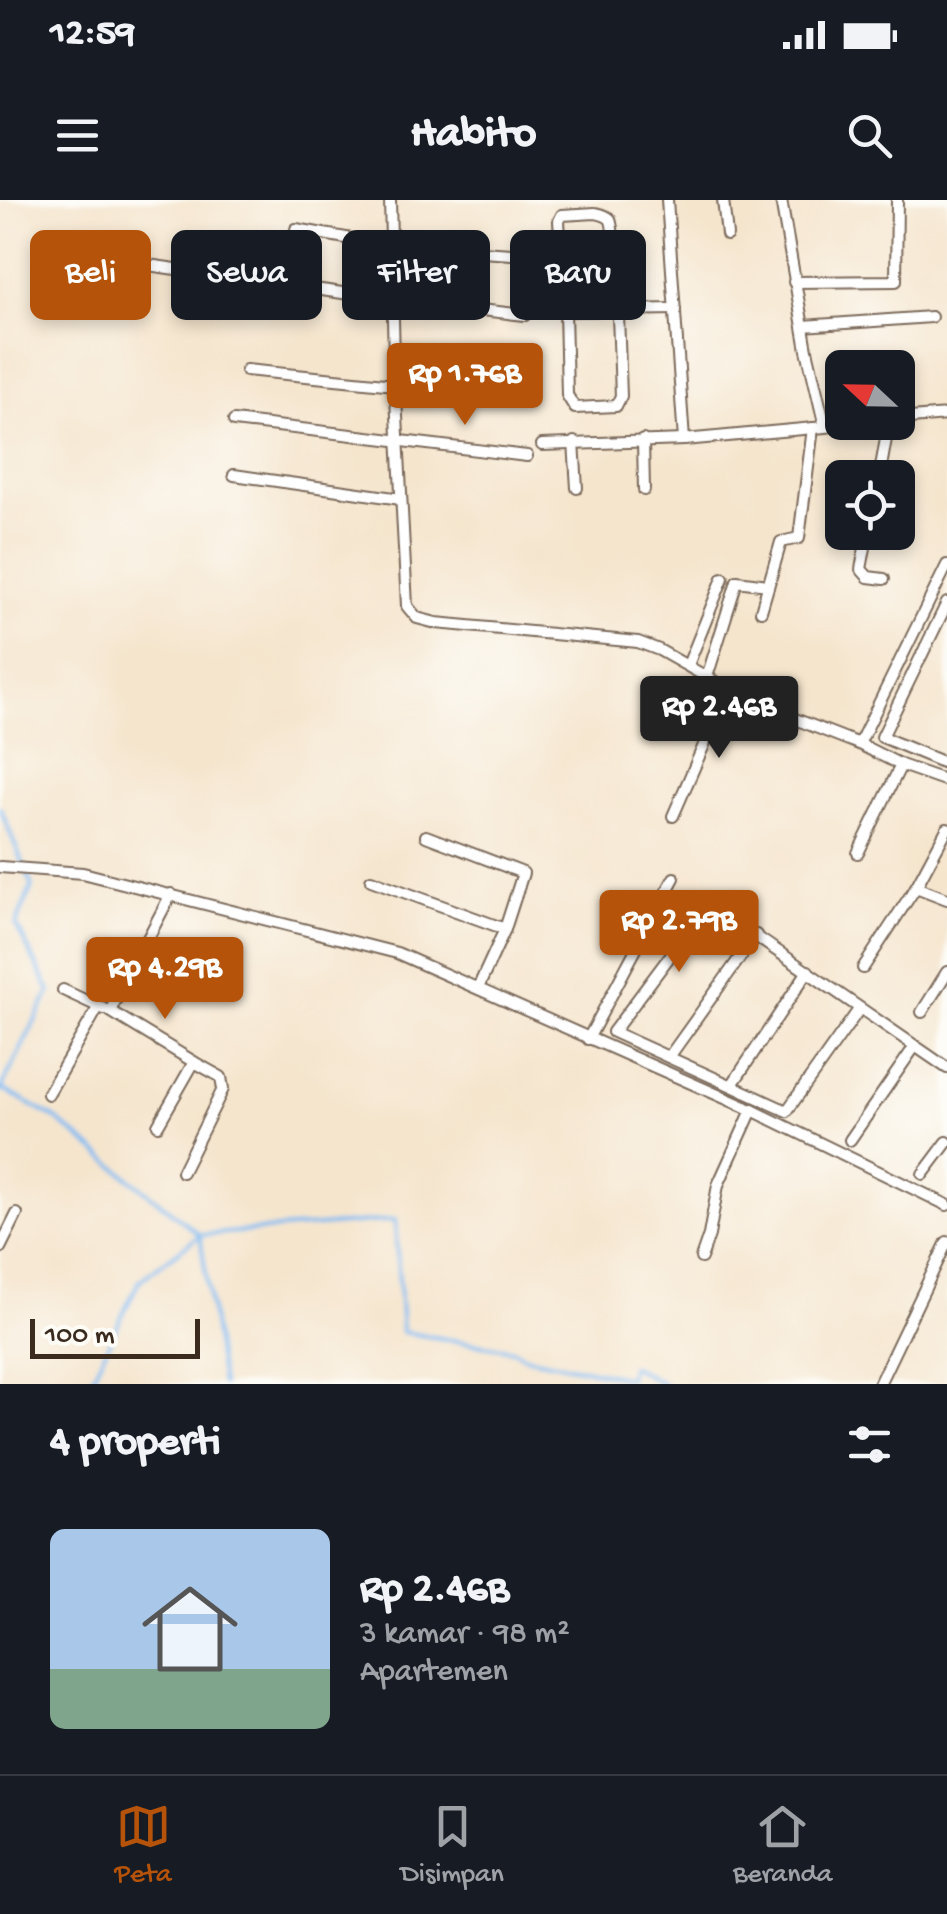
<!DOCTYPE html>
<html lang="id">
<meta charset="utf-8">
<style>
body{margin:0;font-family:"Gochi Hand",sans-serif;background:#20242c;color:#f1f3f6;height:100vh;display:flex;flex-direction:column;font-size:38px;white-space:nowrap}
*{box-sizing:border-box;margin:0}
p{font-size:32px;color:#9ea1a6}
.icon{flex:none;width:55px;height:55px;fill:none;stroke:currentColor;stroke-width:2;stroke-linecap:round;stroke-linejoin:round}
.map{position:relative;height:1184px;overflow:hidden}
.drawer{display:flex;flex-direction:column;background:#171b24;flex:1}
.drawer>*{flex:none}
.top-card{position:absolute;left:30px;top:30px;width:888px;height:90px;display:flex;gap:20px}
.needle{width:65px;rotate:292deg}
.tools{position:absolute;left:825px;top:150px;display:grid;gap:20px}
.tools a{display:grid;place-items:center;width:90px;height:90px;border-radius:15px;background:#171b24;box-shadow:0 5px 15px #0003;font-size:50px}
.scale{position:absolute;left:30px;bottom:25px;width:170px;box-sizing:border-box;padding-left:10px;border:5px solid #3b2a1e;border-top:0;font-size:28px;line-height:35px;white-space:nowrap;color:#3b2a1e;-webkit-text-stroke:8px #fdfcf7;paint-order:stroke}
.price{position:absolute;translate:-50% -85px;padding:0 22px;border-radius:10px;background:#b45309;color:#fff;font-size:32px;line-height:65px;filter:drop-shadow(0 2px 5px #0008)}
.price::after{content:'';position:absolute;left:50%;top:60px;width:30px;height:22px;margin-left:-15px;background:inherit;clip-path:polygon(0 0,100% 0,50% 100%)}
.price.on{background:#222;color:#fff}
ul{padding:0;list-style:none}
li{display:flex;align-items:center;gap:30px;height:250px;padding:0 50px}
li span{display:grid;place-items:center;flex:none;width:280px;height:200px;border-radius:15px;color:#555}
li>.icon{margin-inline-start:auto}
span .icon{width:120px;height:120px;fill:#fffc;stroke-width:1}
li b{font-size:42px}
h2{display:flex;justify-content:space-between;align-items:center;height:120px;padding:0 50px;font-size:42px}
.tag{padding:0 35px;border-radius:15px;background:#171b24;box-shadow:0 5px 15px #0003;font-size:35px;line-height:90px}
.tag.on{background:#b45309;color:#fff}
.status{display:flex;justify-content:space-between;align-items:center;height:70px;padding:0 50px;background:#171b24;direction:ltr}
.status svg{height:28px;fill:currentColor}
header{display:flex;justify-content:space-between;align-items:center;height:130px;padding:0 50px;background:#171b24;font-size:45px;font-weight:800}
.dock{display:flex;justify-content:space-around;align-items:center;height:140px;border-top:2px solid #363941;background:#171b24;font-size:28px;color:#9ea1a6}
.dock a{display:grid;justify-items:center;gap:5px}
.dock .on{color:#b45309}
.map>svg:first-child{display:block}
</style>
<div class="status"><b>12:59</b><svg viewBox="0 0 49 12"><path d="M0 12V9h3v3zM5 12V6h3v6zM10 12V3h3v9zM15 12V0h3v12zM26 1h20v11H26zM47 4h2v5h-2z"/></svg></div>
<header><svg class="icon" aria-label="menu" viewBox="0 0 24 24"><path d="M4 6h16M4 12h16M4 18h16"/></svg>Habito<svg class="icon" aria-label="search" viewBox="0 0 24 24"><circle cx="10" cy="10" r="6"/><path d="M15 15l6 6"/></svg></header>
<div class="map">
<svg width="947" height="1184" viewBox="0 0 947 1184">
<rect width="100%" height="100%" fill="#fdfcf7"/>
<filter id="ink" filterUnits="userSpaceOnUse"><feTurbulence type="fractalNoise" baseFrequency=".01" numOctaves="2"/><feDisplacementMap in="SourceGraphic" scale="20" xChannelSelector="R" yChannelSelector="G"/><feConvolveMatrix kernelMatrix="1 2 1 2 8 2 1 2 1" color-interpolation-filters="sRGB"/></filter>
<filter id="wash" filterUnits="userSpaceOnUse"><feTurbulence type="fractalNoise" baseFrequency=".0048" numOctaves="4" result="noise"/><feDisplacementMap in="SourceGraphic" scale="40" xChannelSelector="R" yChannelSelector="G"/><feGaussianBlur stdDeviation="2.25" result="paint"/><feColorMatrix in="noise" values="0 0 0 0 0 0 0 0 0 0 0 0 0 0 0 0 0 1.4 0 .05"/><feComposite in="paint" operator="in"/></filter>
<g filter="url(#wash)">
<rect width="100%" height="100%" fill="#f5e5cd"/>
<g fill="none" stroke-linecap="round" stroke-linejoin="round">
<g stroke="#81bcf3" stroke-width="4">
<path d="M 0,608 L 32,686 L 16,725 L 50,791 L 0,891"/>
<path d="M 1,888 L 56,919 L 200,1035 L 222,1184"/>
<path d="M 89,1184 L 139,1081 L 200,1035 L 395,1020 L 402,1132 L 514,1150 L 525,1157 L 628,1178 L 631,1166 L 664,1184"/>
</g>
</g>
</g>
<g filter="url(#ink)">
<g fill="none" stroke-linecap="round" stroke-linejoin="round">
<g stroke="#7c6b5b" stroke-width="14">
<g id="minor">
<path d="M 390,0 L 394,159 L 407,406 L 417,418 L 436,423 L 638,442 L 659,450 L 749,501 L 859,544 L 901,565 L 947,581"/>
<path d="M 667,0 L 684,240 L 825,227"/>
<path d="M 723,0 L 727,35"/>
<path d="M 781,0 L 807,150 L 825,227 L 869,222"/>
<path d="M 595,13 C 600,14 606,15 610,19 C 616,27 620,173 621,196 L 616,206 L 575,208 L 567,195 L 565,111 L 559,21 L 562,15 Z"/>
<path d="M 296,29 L 390,46 L 512,54"/>
<path d="M 127,62 L 391,100 L 525,115"/>
<path d="M 794,82 L 896,81 L 897,0"/>
<path d="M 565,111 L 675,109"/>
<path d="M 803,126 L 931,117"/>
<path d="M 246,170 L 395,185"/>
<path d="M 395,191 L 510,198"/>
<path d="M 898,219 L 947,215"/>
<path d="M 234,221 L 527,256"/>
<path d="M 643,240 L 644,290"/>
<path d="M 574,242 L 577,288"/>
<path d="M 542,245 L 684,240"/>
<path d="M 234,275 L 401,299"/>
<path d="M 879,278 L 889,222"/>
<path d="M 868,332 L 861,369 L 868,377 L 884,379"/>
<path d="M 947,403 L 882,537 L 947,564"/>
<path d="M 761,411 L 781,342 L 799,338 L 813,228"/>
<path d="M 688,465 L 723,378"/>
<path d="M 707,477 L 737,381 L 768,385"/>
<path d="M 859,544 L 947,365"/>
<path d="M 673,616 L 728,490"/>
<path d="M 426,636 L 523,673 L 505,729 L 478,788"/>
<path d="M 858,653 L 901,565"/>
<path d="M 0,667 L 83,673 L 397,753 L 752,910 L 947,1005"/>
<path d="M 371,680 L 505,729"/>
<path d="M 916,687 L 947,699"/>
<path d="M 863,768 L 916,687 L 947,629"/>
<path d="M 63,790 L 104,809"/>
<path d="M 860,808 L 787,911 L 613,832 L 709,704 L 947,868"/>
<path d="M 922,812 L 947,772"/>
<path d="M 588,839 L 674,678"/>
<path d="M 669,857 L 756,735"/>
<path d="M 732,885 L 808,771"/>
<path d="M 48,894 L 99,806"/>
<path d="M 158,925 L 194,862 L 110,811 L 171,694"/>
<path d="M 850,940 L 915,846"/>
<path d="M 182,972 L 223,889 L 221,877 L 194,862"/>
<path d="M 923,974 L 947,942"/>
<path d="M 0,1048 L 17,1014"/>
<path d="M 701,1058 L 709,1035 L 718,985 L 752,910"/>
<path d="M 879,1184 L 947,1042"/>
</g>
</g>
<use href="#minor" stroke="#fff" stroke-width="10"/>
</g>
</g>
</svg>
<div class="tools">
<a><svg class="needle" viewBox="-14 -14 28 28"><path d="M0-13l5 13h-10z" fill="#e53935"/><path d="M0 13l5-13h-10z" fill="#9ea1a6"/></svg></a>
<a><svg class="icon" aria-label="locate" viewBox="0 0 24 24"><circle cx="12" cy="12" r="6"/><path d="M12 2v4M12 18v4M2 12h4M18 12h4"/></svg></a>
</div>
<div class="scale">100 m</div>
<b class="price" style="left:465px;top:228px">Rp 1.76B</b>
<b class="price on" style="left:719px;top:561px">Rp 2.46B</b>
<b class="price" style="left:679px;top:775px">Rp 2.79B</b>
<b class="price" style="left:165px;top:822px">Rp 4.29B</b>
<div class="top-card">
<a class="tag on">Beli</a>
<a class="tag">Sewa</a>
<a class="tag">Filter</a>
<a class="tag">Baru</a>
</div>
</div>
<section class="drawer">
<h2>4 properti<svg class="icon" aria-label="filters" viewBox="0 0 24 24"><path d="M4 7h16M4 17h16"/><circle cx="9" cy="7" r="2"/><circle cx="15" cy="17" r="2"/></svg></h2>
<ul>
<li><span style="background:linear-gradient(#a9c7e8 70%,#7fa58c 0)"><svg class="icon" aria-label="home" viewBox="0 0 24 24"><path d="M3 11l9-7 9 7M6 9v11h12V9"/></svg></span><div><b>Rp 2.46B</b><p>3 kamar · 98 m²</p><p>Apartemen</p></div></li>
</ul>
</section>
<nav class="dock">
<a class="on"><svg class="icon" aria-label="map" viewBox="0 0 24 24"><path d="M3 6l6-2 6 2 6-2v14l-6 2-6-2-6 2zM9 4v14M15 6v14"/></svg>Peta</a>
<a><svg class="icon" aria-label="saved" viewBox="0 0 24 24"><path d="M7 4h10v16l-5-4-5 4z"/></svg>Disimpan</a>
<a><svg class="icon" aria-label="home" viewBox="0 0 24 24"><path d="M3 11l9-7 9 7M6 9v11h12V9"/></svg>Beranda</a>
</nav>
